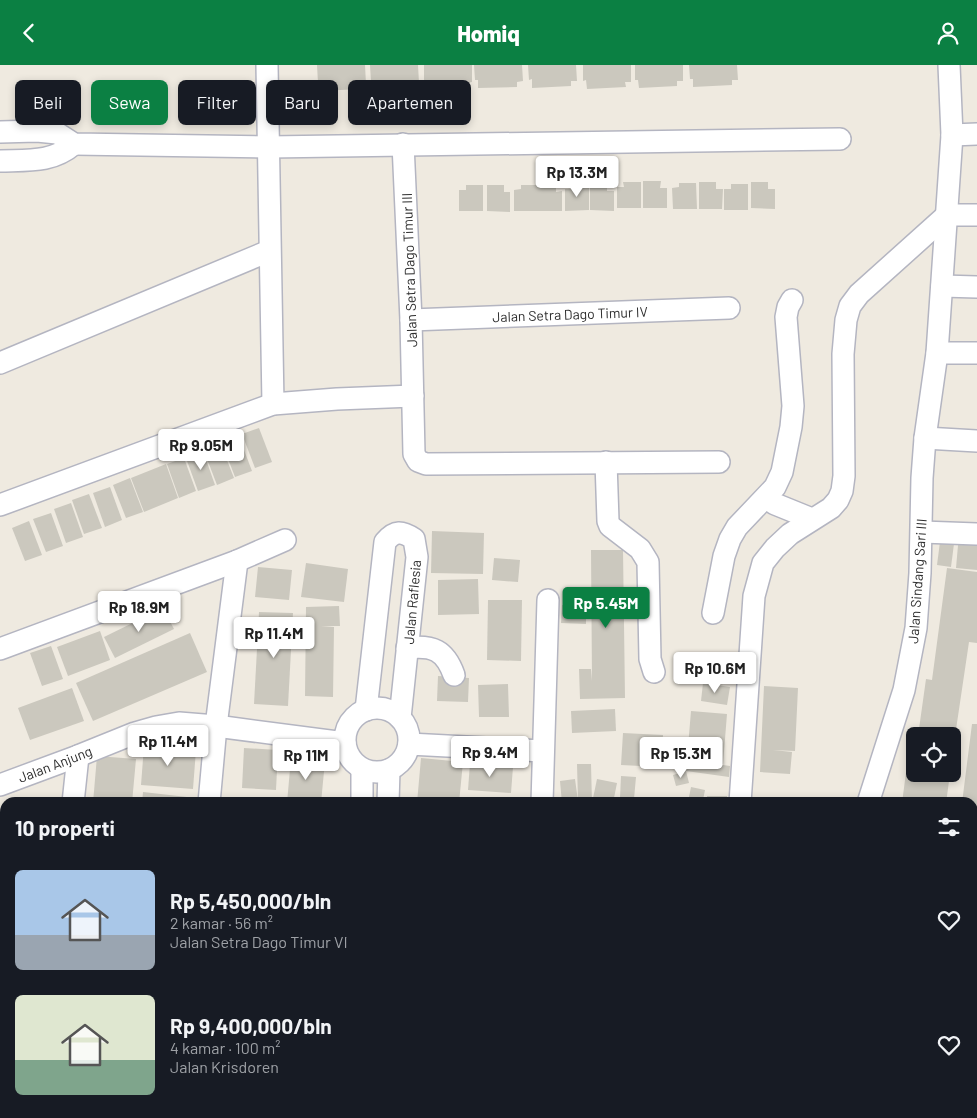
<!DOCTYPE html>
<html lang="id">
<meta charset="utf-8">
<style>
body{margin:0;font-family:Barlow,sans-serif;background:#20242c;color:#f1f3f6;height:100vh;display:flex;flex-direction:column;font-size:19px;white-space:nowrap}
*{box-sizing:border-box;margin:0}
p{font-size:16px;color:#9ea1a6}
.icon{flex:none;width:28px;height:28px;fill:none;stroke:currentColor;stroke-width:2;stroke-linecap:round;stroke-linejoin:round}
.map{position:relative;flex:1;overflow:hidden}
.sheet{position:absolute;left:0px;top:732px;width:978px;height:321px;display:flex;flex-direction:column;background:#171b24;border-radius:15px 15px 0 0;box-shadow:0 2px 8px #0003}
.sheet>*{flex:none}
.guide{position:absolute;left:15px;top:15px;width:500px;height:45px;display:flex;gap:10px}
.tools{position:absolute;left:906px;top:662px;display:grid;gap:10px}
.tools a{display:grid;place-items:center;width:55px;height:55px;border-radius:8px;background:#171b24;box-shadow:0 2px 8px #0003;font-size:25px}
.price{position:absolute;translate:-50% -42px;padding:0 11px;border-radius:5px;background:#fff;color:#222;font-size:16px;line-height:32px;filter:drop-shadow(0 1px 2px #0008)}
.price::after{content:'';position:absolute;left:50%;top:30px;width:15px;height:11px;margin-left:-8px;background:inherit;clip-path:polygon(0 0,100% 0,50% 100%)}
.price.on{background:#0b8043;color:#fff}
ul{padding:0;list-style:none}
li{display:flex;align-items:center;gap:15px;height:125px;padding:0 15px}
li span{display:grid;place-items:center;flex:none;width:140px;height:100px;border-radius:8px;color:#555}
li>.icon{margin-inline-start:auto}
span .icon{width:60px;height:60px;fill:#fffc;stroke-width:1}
li b{font-size:21px}
h2{display:flex;justify-content:space-between;align-items:center;height:60px;padding:0 15px;font-size:21px}
.tag{padding:0 18px;border-radius:8px;background:#171b24;box-shadow:0 2px 8px #0003;font-size:18px;line-height:45px}
.tag.on{background:#0b8043;color:#fff}
header{display:flex;justify-content:space-between;align-items:center;height:65px;padding:0 15px;background:#0b8043;color:#fff;font-size:22px;font-weight:800}
.map>svg:first-child{display:block}
</style>
<header><svg class="icon" aria-label="back" viewBox="0 0 24 24"><path d="M15 5l-7 7 7 7"/></svg>Homiq<svg class="icon" aria-label="person" viewBox="0 0 24 24"><circle cx="12" cy="8" r="4"/><path d="M4 21q1-7 8-7t8 7"/></svg></header>
<div class="map">
<svg width="977" height="1053" viewBox="0 0 977 1053">
<rect width="100%" height="100%" fill="#efeae0"/>
<g fill="#cbc8be">
<path d="M 317,0 L 365,0 L 366,19 L 360,19 L 360,24 L 321,26 L 321,18 L 318,18 Z"/>
<path d="M 370,0 L 418,0 L 419,18 L 413,19 L 413,24 L 374,25 L 374,17 L 371,17 Z"/>
<path d="M 424,0 L 472,0 L 472,17 L 467,18 L 467,23 L 428,24 L 427,16 L 424,16 Z"/>
<path d="M 474,0 L 522,0 L 523,16 L 517,17 L 517,22 L 478,23 L 478,15 L 475,15 Z"/>
<path d="M 528,0 L 576,0 L 577,16 L 571,16 L 571,21 L 532,23 L 532,14 L 529,15 Z"/>
<path d="M 583,0 L 631,0 L 631,17 L 625,17 L 626,22 L 587,24 L 586,15 L 583,16 Z"/>
<path d="M 635,0 L 683,0 L 683,16 L 677,16 L 677,21 L 639,23 L 638,15 L 635,15 Z"/>
<path d="M 689,0 L 737,0 L 738,15 L 732,15 L 732,20 L 693,22 L 693,14 L 690,14 Z"/>
<path d="M 643,116 L 661,116 L 660,123 L 667,123 L 667,143 L 643,143 Z"/>
<path d="M 623,117 L 641,117 L 641,143 L 617,143 L 617,122 L 624,122 Z"/>
<path d="M 699,117 L 716,117 L 716,124 L 723,124 L 722,144 L 699,144 Z"/>
<path d="M 751,117 L 768,117 L 768,124 L 775,124 L 775,144 L 751,143 Z"/>
<path d="M 679,118 L 696,118 L 697,144 L 673,144 L 672,123 L 679,122 Z"/>
<path d="M 589,119 L 589,145 L 565,146 L 565,124 L 572,124 L 571,120 Z"/>
<path d="M 590,119 L 607,119 L 607,126 L 614,126 L 614,146 L 590,145 Z"/>
<path d="M 731,119 L 748,119 L 748,145 L 724,145 L 724,124 L 731,124 Z"/>
<path d="M 466,120 L 483,120 L 483,146 L 459,146 L 459,125 L 466,125 Z"/>
<path d="M 487,120 L 504,120 L 504,127 L 510,127 L 510,147 L 487,146 Z"/>
<path d="M 521,120 L 556,120 L 556,127 L 562,126 L 562,146 L 514,146 L 514,125 L 521,124 Z"/>
<path d="M 259,363 L 272,397 L 255,403 L 242,369 Z"/>
<path d="M 239,372 L 252,406 L 235,412 L 222,378 Z"/>
<path d="M 221,380 L 234,413 L 217,420 L 204,386 Z"/>
<path d="M 203,386 L 215,420 L 198,426 L 186,393 Z"/>
<path d="M 184,393 L 196,426 L 179,433 L 167,399 Z"/>
<path d="M 166,399 L 178,433 L 144,447 L 131,413 Z"/>
<path d="M 130,413 L 143,447 L 126,453 L 113,420 Z"/>
<path d="M 110,422 L 122,455 L 105,462 L 93,428 Z"/>
<path d="M 89,429 L 102,463 L 84,469 L 72,435 Z"/>
<path d="M 71,438 L 83,472 L 66,478 L 54,444 Z"/>
<path d="M 51,448 L 63,481 L 46,487 L 33,454 Z"/>
<path d="M 29,456 L 42,490 L 25,496 L 12,463 Z"/>
<path d="M 432,466 L 484,468 L 483,509 L 431,508 Z"/>
<path d="M 941,469 L 955,471 L 951,502 L 937,500 Z"/>
<path d="M 959,469 L 977,471 L 977,505 L 956,503 Z"/>
<path d="M 591,485 L 623,485 L 625,633 L 580,634 L 579,604 L 591,604 L 592,616 Z"/>
<path d="M 494,493 L 520,495 L 518,517 L 492,515 Z"/>
<path d="M 306,498 L 348,504 L 344,537 L 301,532 Z"/>
<path d="M 258,502 L 292,505 L 289,535 L 255,532 Z"/>
<path d="M 947,503 L 977,507 L 977,578 L 969,577 L 954,678 L 952,671 L 918,671 L 926,614 L 932,615 Z"/>
<path d="M 478,514 L 479,549 L 438,550 L 438,515 Z"/>
<path d="M 488,535 L 522,535 L 521,596 L 487,595 Z"/>
<path d="M 562,540 L 586,541 L 586,559 L 561,558 Z"/>
<path d="M 339,541 L 340,561 L 321,561 L 334,562 L 333,632 L 305,631 L 306,542 Z"/>
<path d="M 163,543 L 174,564 L 115,593 L 104,572 Z"/>
<path d="M 259,547 L 293,548 L 288,641 L 254,639 Z"/>
<path d="M 100,566 L 110,595 L 68,611 L 57,582 Z"/>
<path d="M 190,568 L 207,607 L 93,656 L 76,618 Z"/>
<path d="M 51,581 L 63,614 L 42,621 L 30,588 Z"/>
<path d="M 438,611 L 469,613 L 468,637 L 437,636 Z"/>
<path d="M 703,618 L 730,622 L 727,640 L 701,636 Z"/>
<path d="M 508,619 L 509,652 L 479,652 L 478,620 Z"/>
<path d="M 764,621 L 798,623 L 795,686 L 773,685 L 792,687 L 790,709 L 760,707 Z"/>
<path d="M 72,623 L 84,656 L 30,675 L 18,643 Z"/>
<path d="M 615,644 L 616,666 L 572,668 L 571,646 Z"/>
<path d="M 691,646 L 727,649 L 723,699 L 702,697 L 730,701 L 729,712 L 686,706 Z"/>
<path d="M 972,659 L 977,659 L 977,756 L 972,756 L 972,738 L 962,738 Z"/>
<path d="M 623,668 L 663,670 L 661,702 L 621,700 Z"/>
<path d="M 910,677 L 915,678 L 915,709 L 950,709 L 946,738 L 902,738 Z"/>
<path d="M 144,681 L 196,685 L 193,724 L 141,720 Z"/>
<path d="M 244,683 L 278,685 L 276,725 L 242,723 Z"/>
<path d="M 97,691 L 136,694 L 132,738 L 93,738 Z"/>
<path d="M 291,693 L 325,696 L 321,738 L 287,738 Z"/>
<path d="M 421,693 L 463,697 L 459,738 L 417,738 Z"/>
<path d="M 470,698 L 513,702 L 511,728 L 468,725 Z"/>
<path d="M 577,699 L 591,699 L 592,738 L 562,738 L 560,716 L 575,714 L 578,736 Z"/>
<path d="M 686,706 L 689,718 L 676,721 L 673,710 Z"/>
<path d="M 621,711 L 636,712 L 634,734 L 620,733 Z"/>
<path d="M 597,714 L 617,718 L 613,738 L 592,738 Z"/>
<path d="M 691,722 L 705,725 L 703,735 L 689,732 Z"/>
<path d="M 143,727 L 187,732 L 186,738 L 142,738 Z"/>
<path d="M 707,731 L 727,731 L 727,738 L 708,738 Z"/>
<rect x="972" y="835" width="5" height="62"/>
<path d="M 977,1046 L 977,1053 L 964,1053 L 964,1049 L 972,1049 L 972,1047 Z"/>
<path d="M 253,1049 L 289,1049 L 290,1053 L 253,1053 Z"/>
<path d="M 441,1049 L 498,1049 L 499,1053 L 441,1053 Z"/>
<rect x="808" y="1049" width="30" height="4"/>
</g>
<g fill="none" stroke-linecap="round" stroke-linejoin="round">
<g stroke="#b4b5c1" stroke-width="24">
<g id="minor">
<path d="M 267,0 L 273,339"/>
<path d="M 0,67 L 37,66 L 57,68 L 74,79 L 269,82 L 840,74"/>
<path d="M 952,70 L 977,69"/>
<path d="M 403,79 L 411,255 L 414,389 L 418,396 L 426,399 L 719,397"/>
<path d="M 0,96 C 28,95 52,98 74,79"/>
<path d="M 942,221 L 977,222"/>
<path d="M 411,255 L 729,243"/>
<path d="M 937,288 L 977,288"/>
<path d="M 0,298 L 269,186"/>
<path d="M 925,373 L 977,376"/>
<path d="M 606,397 L 608,456 L 610,461 L 640,484 L 648,497 L 650,594 L 654,607"/>
<path d="M 766,433 L 775,439 L 812,454"/>
<path d="M 0,440 L 273,339 L 337,334 L 413,331"/>
<path d="M 922,467 L 977,469"/>
<path d="M 713,548 L 724,491 L 730,474 L 737,462 L 775,422 L 782,407 L 791,362 L 793,341 L 786,252 L 788,242 L 792,235"/>
<path d="M 407,583 C 433,580 445,585 454,610"/>
<path d="M 0,584 L 237,496 L 285,475"/>
<circle cx="377" cy="675" r="32"/>
<path d="M 366,645 L 385,477 C 395,465 402,466 414,474 L 417,492 L 400,653"/>
<path d="M 409,679 L 543,686"/>
<path d="M 0,720 L 78,691 L 135,668 L 156,662 L 179,658 L 216,661 L 345,678"/>
<path d="M 73,738 L 78,691"/>
<path d="M 209,738 L 216,661 L 237,496"/>
<path d="M 362,738 L 362,704"/>
<path d="M 388,738 L 389,705"/>
<path d="M 542,738 L 548,535"/>
<path d="M 740,738 L 754,531 L 763,498 L 775,483 L 790,469 L 831,443 L 838,435 L 842,426 L 844,411 L 843,289 L 846,255 L 850,241 L 859,229 L 947,150 L 977,150"/>
<path d="M 868,738 L 904,625 L 916,563 L 920,508 L 922,413 L 925,373 L 937,288 L 952,70 L 949,0"/>
<path d="M 972,795 L 977,796"/>
<path d="M 976,1005 L 977,1005"/>
<path d="M 219,1049 L 220,1053"/>
<path d="M 384,1049 L 384,1053"/>
<path d="M 410,1049 L 411,1053"/>
<path d="M 33,1053 L 33,1049"/>
<path d="M 787,1053 L 787,1049"/>
</g>
</g>
<use href="#minor" stroke="#fff" stroke-width="21"/>
</g>
<g text-anchor="middle" dominant-baseline="central" stroke-width="4" stroke-linejoin="round" paint-order="stroke">
<g font-size="14" fill="#2e2e2e" stroke="#fff">
<text transform="translate(409 205) rotate(-92)">Jalan Setra Dago Timur III</text>
<text transform="translate(570 249) rotate(-2)">Jalan Setra Dago Timur IV</text>
<text transform="translate(917 516) rotate(-86)">Jalan Sindang Sari III</text>
<text transform="translate(412 537) rotate(-85)">Jalan Raflesia</text>
<text transform="translate(55 699) rotate(-21)">Jalan Anjung</text>
</g>
</g>
</svg>
<div class="tools">
<a><svg class="icon" aria-label="locate" viewBox="0 0 24 24"><circle cx="12" cy="12" r="6"/><path d="M12 2v4M12 18v4M2 12h4M18 12h4"/></svg></a>
</div>
<b class="price" style="left:577px;top:133px">Rp 13.3M</b>
<b class="price" style="left:201px;top:406px">Rp 9.05M</b>
<b class="price on" style="left:606px;top:564px">Rp 5.45M</b>
<b class="price" style="left:139px;top:568px">Rp 18.9M</b>
<b class="price" style="left:274px;top:594px">Rp 11.4M</b>
<b class="price" style="left:715px;top:629px">Rp 10.6M</b>
<b class="price" style="left:168px;top:702px">Rp 11.4M</b>
<b class="price" style="left:490px;top:713px">Rp 9.4M</b>
<b class="price" style="left:681px;top:714px">Rp 15.3M</b>
<b class="price" style="left:306px;top:716px">Rp 11M</b>
<div class="guide">
<a class="tag">Beli</a>
<a class="tag on">Sewa</a>
<a class="tag">Filter</a>
<a class="tag">Baru</a>
<a class="tag">Apartemen</a>
</div>
<section class="sheet">
<h2>10 properti<svg class="icon" aria-label="filters" viewBox="0 0 24 24"><path d="M4 7h16M4 17h16"/><circle cx="9" cy="7" r="2"/><circle cx="15" cy="17" r="2"/></svg></h2>
<ul>
<li><span style="background:linear-gradient(#a9c7e8 65%,#9aa5b1 0)"><svg class="icon" aria-label="home" viewBox="0 0 24 24"><path d="M3 11l9-7 9 7M6 9v11h12V9"/></svg></span><div><b>Rp 5,450,000/bln</b><p>2 kamar · 56 m²</p><p>Jalan Setra Dago Timur VI</p></div><svg class="icon" aria-label="heart" viewBox="0 0 24 24"><path d="M12 20l-8-8c-3-5 5-10 8-4 3-6 11-1 8 4z"/></svg></li>
<li><span style="background:linear-gradient(#dfe7d0 65%,#7fa58c 0)"><svg class="icon" aria-label="home" viewBox="0 0 24 24"><path d="M3 11l9-7 9 7M6 9v11h12V9"/></svg></span><div><b>Rp 9,400,000/bln</b><p>4 kamar · 100 m²</p><p>Jalan Krisdoren</p></div><svg class="icon" aria-label="heart" viewBox="0 0 24 24"><path d="M12 20l-8-8c-3-5 5-10 8-4 3-6 11-1 8 4z"/></svg></li>
</ul>
</section>
</div>
